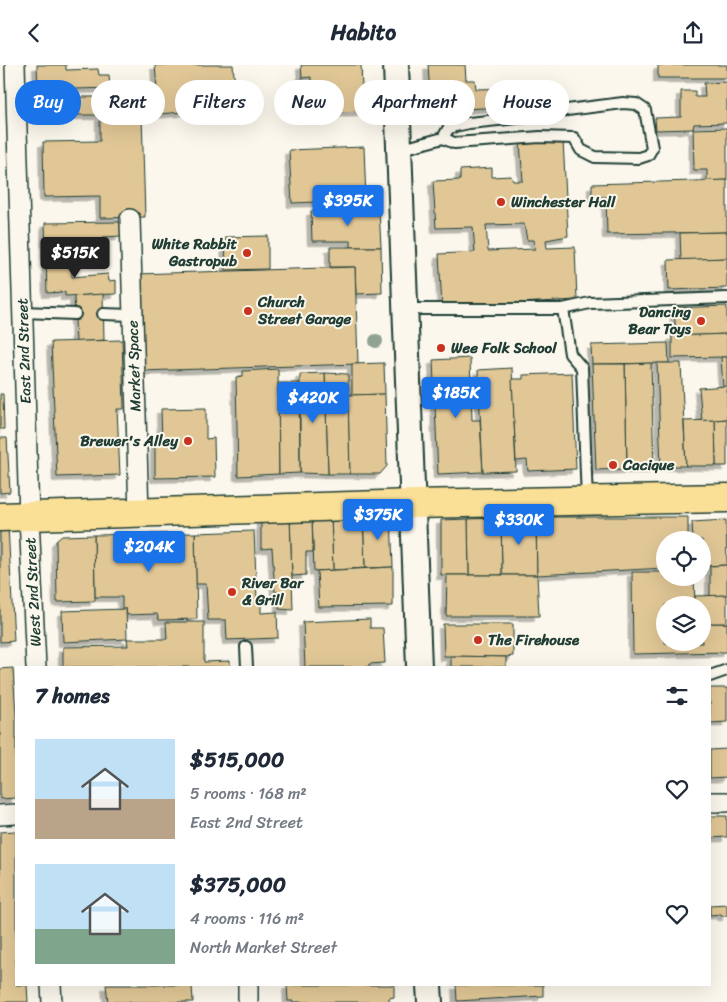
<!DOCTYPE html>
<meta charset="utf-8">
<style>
body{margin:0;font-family:Sriracha,sans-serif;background:#f2f2f3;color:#1f2937;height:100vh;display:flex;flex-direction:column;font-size:19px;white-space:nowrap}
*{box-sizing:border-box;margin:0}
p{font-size:16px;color:#747a83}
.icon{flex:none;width:28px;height:28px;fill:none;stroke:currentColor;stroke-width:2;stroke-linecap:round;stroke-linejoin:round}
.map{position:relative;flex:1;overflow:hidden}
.side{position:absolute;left:15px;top:601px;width:696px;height:320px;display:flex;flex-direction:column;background:#fff;border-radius:0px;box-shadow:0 5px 20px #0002}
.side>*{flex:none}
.hud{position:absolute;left:15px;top:15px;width:698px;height:45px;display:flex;gap:10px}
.fabs{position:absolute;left:656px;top:466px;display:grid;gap:10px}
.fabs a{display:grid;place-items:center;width:55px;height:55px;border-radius:50%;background:#fff;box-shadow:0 5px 20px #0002;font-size:25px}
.price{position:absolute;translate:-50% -42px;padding:0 11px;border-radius:5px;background:#1a73e8;color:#fff;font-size:16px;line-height:32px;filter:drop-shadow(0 1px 2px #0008)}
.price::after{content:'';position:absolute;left:50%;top:30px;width:15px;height:11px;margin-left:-8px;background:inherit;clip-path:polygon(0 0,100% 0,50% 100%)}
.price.selected{background:#222;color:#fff}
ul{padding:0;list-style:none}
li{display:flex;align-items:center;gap:15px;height:125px;padding:0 20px}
li span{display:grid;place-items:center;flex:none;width:140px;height:100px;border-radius:0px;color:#555}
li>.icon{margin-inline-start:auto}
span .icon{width:60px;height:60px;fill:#fffc;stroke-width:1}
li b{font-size:21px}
h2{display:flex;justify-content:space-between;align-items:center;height:60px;padding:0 20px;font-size:21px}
.tag{padding:0 18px;border-radius:22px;background:#fff;box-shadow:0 5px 20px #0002;font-size:18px;line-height:45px}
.tag.selected{background:#1a73e8;color:#fff}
header{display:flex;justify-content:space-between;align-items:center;height:65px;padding:0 20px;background:#fff;font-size:22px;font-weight:700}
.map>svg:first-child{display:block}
</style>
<header><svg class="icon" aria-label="back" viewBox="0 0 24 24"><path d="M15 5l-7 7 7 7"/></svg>Habito<svg class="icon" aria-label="share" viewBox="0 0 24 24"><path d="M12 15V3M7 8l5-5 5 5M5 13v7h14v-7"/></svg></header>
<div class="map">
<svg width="727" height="937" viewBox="0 0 727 937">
<defs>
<filter id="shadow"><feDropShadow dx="-4.5" dy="4.5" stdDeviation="0" flood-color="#0004"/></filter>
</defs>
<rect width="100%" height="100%" fill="#fbf7ec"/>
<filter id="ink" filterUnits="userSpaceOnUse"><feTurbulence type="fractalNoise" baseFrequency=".02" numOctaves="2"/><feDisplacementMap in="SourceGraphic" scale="10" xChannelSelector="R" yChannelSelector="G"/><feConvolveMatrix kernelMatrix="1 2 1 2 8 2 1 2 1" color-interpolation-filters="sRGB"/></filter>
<g filter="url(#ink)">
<g fill="#e1c796" stroke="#1f3d34" fill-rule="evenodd" filter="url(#shadow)">
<path d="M 37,0 L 66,0 L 66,5 L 98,4 L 99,10 L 109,10 L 110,23 L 42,25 L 42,27 L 38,27 Z"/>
<path d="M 155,0 L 233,0 L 236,32 L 216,33 L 217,44 L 159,49 Z"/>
<path d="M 301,0 L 361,0 L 363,46 L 311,48 L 311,12 L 302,13 Z"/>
<path d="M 428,0 L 465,0 L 466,15 L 475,15 L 476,24 L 516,23 L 517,41 L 431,46 Z"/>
<rect x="658" y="0" width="69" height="13"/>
<path d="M 727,17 L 727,58 L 694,59 L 693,64 L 656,65 L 655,53 L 681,52 L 681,26 L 695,26 L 695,32 L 705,32 L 704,18 Z"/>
<path d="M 40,28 L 68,28 L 68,32 L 96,32 L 96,40 L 116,40 L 116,50 L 40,50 Z"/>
<path d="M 142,50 L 145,152 L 100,153 L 100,131 L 44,132 L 43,77 L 100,76 L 100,51 Z"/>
<path d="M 727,63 L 727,115 L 707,116 L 707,105 L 694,105 L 693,64 Z"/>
<path d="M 563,75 L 568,171 L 546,175 L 547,183 L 575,182 L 577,235 L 442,242 L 439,189 L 475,187 L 473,162 L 436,163 L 433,116 L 460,115 L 460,105 L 492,103 L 492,112 L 511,111 L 513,116 L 523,116 L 520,78 ZM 524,159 L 527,175 L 534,175 L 535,184 L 488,186 L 486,160 Z"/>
<path d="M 364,82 L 366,135 L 292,138 L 289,85 Z"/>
<path d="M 727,115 L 727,167 L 607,169 L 606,132 L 592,132 L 592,119 Z"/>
<path d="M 379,144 L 381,182 L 351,182 L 351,176 L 312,176 L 311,146 Z"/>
<path d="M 120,157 L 121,171 L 103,172 L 103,190 L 46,192 L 45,158 Z"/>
<path d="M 727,167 L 727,193 L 681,195 L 680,168 Z"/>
<path d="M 268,171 L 268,204 L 226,205 L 225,172 Z"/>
<path d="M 330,182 L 381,182 L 382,228 L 356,229 L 355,202 L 330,202 Z"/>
<path d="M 77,191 L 77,204 L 72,204 L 72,212 L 108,209 L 109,216 L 116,215 L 116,229 L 65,231 L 65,227 L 47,228 L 46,192 Z"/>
<path d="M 727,193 L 727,223 L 669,225 L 668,195 Z"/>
<path d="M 355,202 L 358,299 L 141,306 L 137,209 Z"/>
<path d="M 103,229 L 104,275 L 76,277 L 74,231 Z"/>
<path d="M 727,241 L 727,269 L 676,271 L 674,243 Z"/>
<path d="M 727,269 L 727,292 L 672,293 L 672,271 Z"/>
<path d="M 122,275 L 124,344 L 117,344 L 120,410 L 57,412 L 51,277 Z"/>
<path d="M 668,278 L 669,298 L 592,299 L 591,280 Z"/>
<path d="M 721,292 L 727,292 L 727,321 L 723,322 Z"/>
<path d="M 470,293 L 472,355 L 480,355 L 483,407 L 438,409 L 433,295 Z"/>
<path d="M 384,298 L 385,329 L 352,330 L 352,299 Z"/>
<path d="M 651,298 L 654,404 L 627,404 L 625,299 Z"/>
<path d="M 657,298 L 681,298 L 686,401 L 661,401 Z"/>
<path d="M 592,299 L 625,299 L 627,404 L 596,405 Z"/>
<path d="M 512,303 L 516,406 L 483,407 L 478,305 Z"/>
<path d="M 278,304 L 279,409 L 238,411 L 236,312 L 243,311 L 243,306 Z"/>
<path d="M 325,308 L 348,309 L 350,409 L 328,409 Z"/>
<path d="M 325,308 L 328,409 L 300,408 L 300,309 Z"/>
<path d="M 572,308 L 576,404 L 528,406 L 527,395 L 516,396 L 512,314 L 523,314 L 523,310 Z"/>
<path d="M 278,318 L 299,318 L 300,408 L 279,409 Z"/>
<path d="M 727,321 L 727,354 L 702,356 L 699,323 Z"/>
<path d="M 0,329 L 3,329 L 4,364 L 0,364 Z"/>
<path d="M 385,329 L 387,401 L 380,409 L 350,409 L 348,330 Z"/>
<path d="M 206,343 L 206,374 L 214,373 L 215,412 L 155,413 L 155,378 L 162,378 L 161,344 Z"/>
<path d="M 727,354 L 727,401 L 716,401 L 715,355 Z"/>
<path d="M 715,355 L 716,401 L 686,401 L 684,356 Z"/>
<path d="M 0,373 L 7,373 L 10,427 L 0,428 Z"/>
<path d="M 391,450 L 393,502 L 365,503 L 363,451 Z"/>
<path d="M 331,451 L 363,451 L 365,503 L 333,505 Z"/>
<path d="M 331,451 L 333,505 L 314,506 L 312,452 Z"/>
<path d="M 290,452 L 312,452 L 313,487 L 306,487 L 306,510 L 292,511 Z"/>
<path d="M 290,452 L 293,545 L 279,544 L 279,527 L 275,527 L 272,483 L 261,484 L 261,453 Z"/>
<path d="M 536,452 L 537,510 L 502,510 L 501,453 Z"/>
<path d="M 536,452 L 688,452 L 688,475 L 665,475 L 665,503 L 537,510 Z"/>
<path d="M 501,453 L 502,510 L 469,510 L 468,454 Z"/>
<path d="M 468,454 L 469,510 L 441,510 L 441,455 Z"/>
<path d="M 726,455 L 727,500 L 702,501 L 702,475 L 693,475 L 692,457 Z"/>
<path d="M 0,461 L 8,461 L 14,576 L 0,577 Z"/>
<path d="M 254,466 L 257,535 L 261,535 L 261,548 L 277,547 L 278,573 L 227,575 L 226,555 L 208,555 L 206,519 L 196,519 L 195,468 Z"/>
<path d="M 195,468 L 197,554 L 159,555 L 157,549 L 127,550 L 126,544 L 122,544 L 122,532 L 95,532 L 94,470 Z"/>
<path d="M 94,470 L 95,536 L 57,537 L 56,476 L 62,471 Z"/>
<path d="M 727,500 L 727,530 L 710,531 L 710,501 Z"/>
<path d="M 393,502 L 393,541 L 319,542 L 317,506 Z"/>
<path d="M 632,507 L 665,507 L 665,512 L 694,512 L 695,540 L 665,540 L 665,578 L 702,578 L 702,558 L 727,558 L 727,587 L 633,589 Z"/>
<path d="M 447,510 L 537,510 L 539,551 L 446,551 Z"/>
<path d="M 727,530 L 727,558 L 702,558 L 702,540 L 695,540 L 695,531 Z"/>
<path d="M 126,544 L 127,574 L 63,577 L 62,546 Z"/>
<path d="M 370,554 L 370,563 L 383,563 L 385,598 L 369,599 L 369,602 L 305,602 L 303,557 Z"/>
<path d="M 166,557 L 204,557 L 204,597 L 230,596 L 230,602 L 63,602 L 63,582 L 128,581 L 127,574 L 167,574 Z"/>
<path d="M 443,559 L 513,559 L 513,591 L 506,592 L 444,591 Z"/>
<path d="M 451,591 L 506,592 L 506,602 L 451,602 Z"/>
<path d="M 13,603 L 16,650 L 16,733 L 0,734 L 0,604 Z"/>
<path d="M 710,623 L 727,623 L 727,657 L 710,658 Z"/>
<path d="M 727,684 L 727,712 L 710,713 L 710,685 Z"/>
<path d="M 710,751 L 727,751 L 727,772 L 710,773 Z"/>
<path d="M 16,766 L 16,920 L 27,920 L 28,937 L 0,937 L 0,767 Z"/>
<path d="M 727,839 L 727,851 L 721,851 L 721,849 L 710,850 L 710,840 Z"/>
<path d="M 106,920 L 192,920 L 193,937 L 108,937 Z"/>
<path d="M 287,920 L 394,920 L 394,932 L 389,933 L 389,937 L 293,937 L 293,936 L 288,936 Z"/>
<path d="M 456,920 L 543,920 L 543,931 L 457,936 Z"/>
</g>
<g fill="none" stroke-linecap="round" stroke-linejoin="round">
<g stroke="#1f3d34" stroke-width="14">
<g id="service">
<path d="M 399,85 L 443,73 L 454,78 L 540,72 L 574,73 L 581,85 L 595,92 L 639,93 L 648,90 L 652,83 L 645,45 L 636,39 L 623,38 L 567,45 L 527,52 L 469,58 L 455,61 L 448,64 L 443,73"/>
<path d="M 405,244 L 563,244 L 590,238 L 727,233"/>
<path d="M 563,244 L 570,289 L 582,303 L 587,436"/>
<path d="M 23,247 L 75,249"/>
<path d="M 103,249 L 132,250"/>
<path d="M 246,582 L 247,602"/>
<path d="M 710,611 L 727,605"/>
</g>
</g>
<g stroke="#1f3d34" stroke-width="22">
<g id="minor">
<path d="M 15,0 L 29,452 L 36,602"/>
<path d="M 130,154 L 139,448"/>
<path d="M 710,737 L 727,737"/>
<path d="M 0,750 L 16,749"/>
<path d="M 51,920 L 52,937"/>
<path d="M 248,920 L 248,937"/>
</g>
</g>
<g stroke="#1f3d34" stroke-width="28">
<g id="tertiary">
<path d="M 396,0 C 403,201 412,402 419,602"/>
<path d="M 429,920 L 430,937"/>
</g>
</g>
<g stroke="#1f3d34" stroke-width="31">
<path id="primary" d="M 0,452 L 413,439 L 727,433"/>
</g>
<use href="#service" stroke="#fbf7ec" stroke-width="10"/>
<use href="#minor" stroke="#fbf7ec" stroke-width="19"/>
<use href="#tertiary" stroke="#fbf7ec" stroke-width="24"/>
<use href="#primary" stroke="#fadf96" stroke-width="28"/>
</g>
<circle fill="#90a293" cx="376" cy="276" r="7"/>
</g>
<g fill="#c8321e" stroke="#fbf7ec" stroke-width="2">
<circle cx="501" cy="137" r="5"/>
<circle cx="247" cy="188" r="5"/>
<circle cx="248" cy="246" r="5"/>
<circle cx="701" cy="256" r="5"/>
<circle cx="441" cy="283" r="5"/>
<circle cx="188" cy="376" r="5"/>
<circle cx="613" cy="400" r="5"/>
<circle cx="232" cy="527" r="5"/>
<circle cx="478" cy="575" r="5"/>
</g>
<g text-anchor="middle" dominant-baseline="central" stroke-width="4" stroke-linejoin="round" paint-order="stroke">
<g font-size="15" font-weight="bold" fill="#1f3d34" stroke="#fbf7ec" text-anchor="start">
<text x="511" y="137">Winchester Hall</text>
<text x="237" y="179" text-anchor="end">White Rabbit<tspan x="237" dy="17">Gastropub</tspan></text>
<text x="258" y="237">Church<tspan x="258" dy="17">Street Garage</tspan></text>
<text x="691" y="247" text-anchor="end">Dancing<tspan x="691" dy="17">Bear Toys</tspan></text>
<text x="451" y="283">Wee Folk School</text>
<text x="178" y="376" text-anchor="end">Brewer's Alley</text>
<text x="623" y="400">Cacique</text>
<text x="242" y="518">River Bar<tspan x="242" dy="17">&amp; Grill</tspan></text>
<text x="488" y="575">The Firehouse</text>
</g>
<g font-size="15" fill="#1f3d34" stroke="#fbf7ec">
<text transform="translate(24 286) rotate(-92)">East 2nd Street</text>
<text transform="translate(134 301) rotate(-92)">Market Space</text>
<text transform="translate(33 527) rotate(-93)">West 2nd Street</text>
</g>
</g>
</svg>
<div class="fabs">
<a><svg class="icon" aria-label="locate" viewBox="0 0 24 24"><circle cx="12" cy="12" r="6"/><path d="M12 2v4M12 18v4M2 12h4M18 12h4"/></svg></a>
<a><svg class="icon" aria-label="layers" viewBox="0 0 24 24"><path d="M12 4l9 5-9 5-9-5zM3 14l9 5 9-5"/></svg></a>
</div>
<b class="price" style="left:348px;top:162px">$395K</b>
<b class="price selected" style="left:75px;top:214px">$515K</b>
<b class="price" style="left:456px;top:354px">$185K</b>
<b class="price" style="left:313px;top:359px">$420K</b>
<b class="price" style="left:378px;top:476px">$375K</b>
<b class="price" style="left:519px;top:481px">$330K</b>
<b class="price" style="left:149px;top:508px">$204K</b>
<div class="hud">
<a class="tag selected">Buy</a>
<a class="tag">Rent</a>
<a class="tag">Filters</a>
<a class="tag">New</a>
<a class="tag">Apartment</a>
<a class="tag">House</a>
</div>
<section class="side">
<h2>7 homes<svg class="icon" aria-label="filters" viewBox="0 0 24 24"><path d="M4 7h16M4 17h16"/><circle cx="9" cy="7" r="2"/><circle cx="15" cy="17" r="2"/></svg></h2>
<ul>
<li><span style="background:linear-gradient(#bfe0f5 60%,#b9a48a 0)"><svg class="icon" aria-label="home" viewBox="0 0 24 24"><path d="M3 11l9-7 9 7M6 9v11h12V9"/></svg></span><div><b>$515,000</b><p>5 rooms · 168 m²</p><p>East 2nd Street</p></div><svg class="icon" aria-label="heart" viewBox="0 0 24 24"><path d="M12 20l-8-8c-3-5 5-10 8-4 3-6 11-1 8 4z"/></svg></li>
<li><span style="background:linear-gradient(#bfe0f5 65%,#7fa58c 0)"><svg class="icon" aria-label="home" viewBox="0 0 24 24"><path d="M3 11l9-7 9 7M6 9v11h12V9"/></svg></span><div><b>$375,000</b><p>4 rooms · 116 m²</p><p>North Market Street</p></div><svg class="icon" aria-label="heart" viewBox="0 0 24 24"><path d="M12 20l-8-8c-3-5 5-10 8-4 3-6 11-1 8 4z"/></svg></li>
</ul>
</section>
</div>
